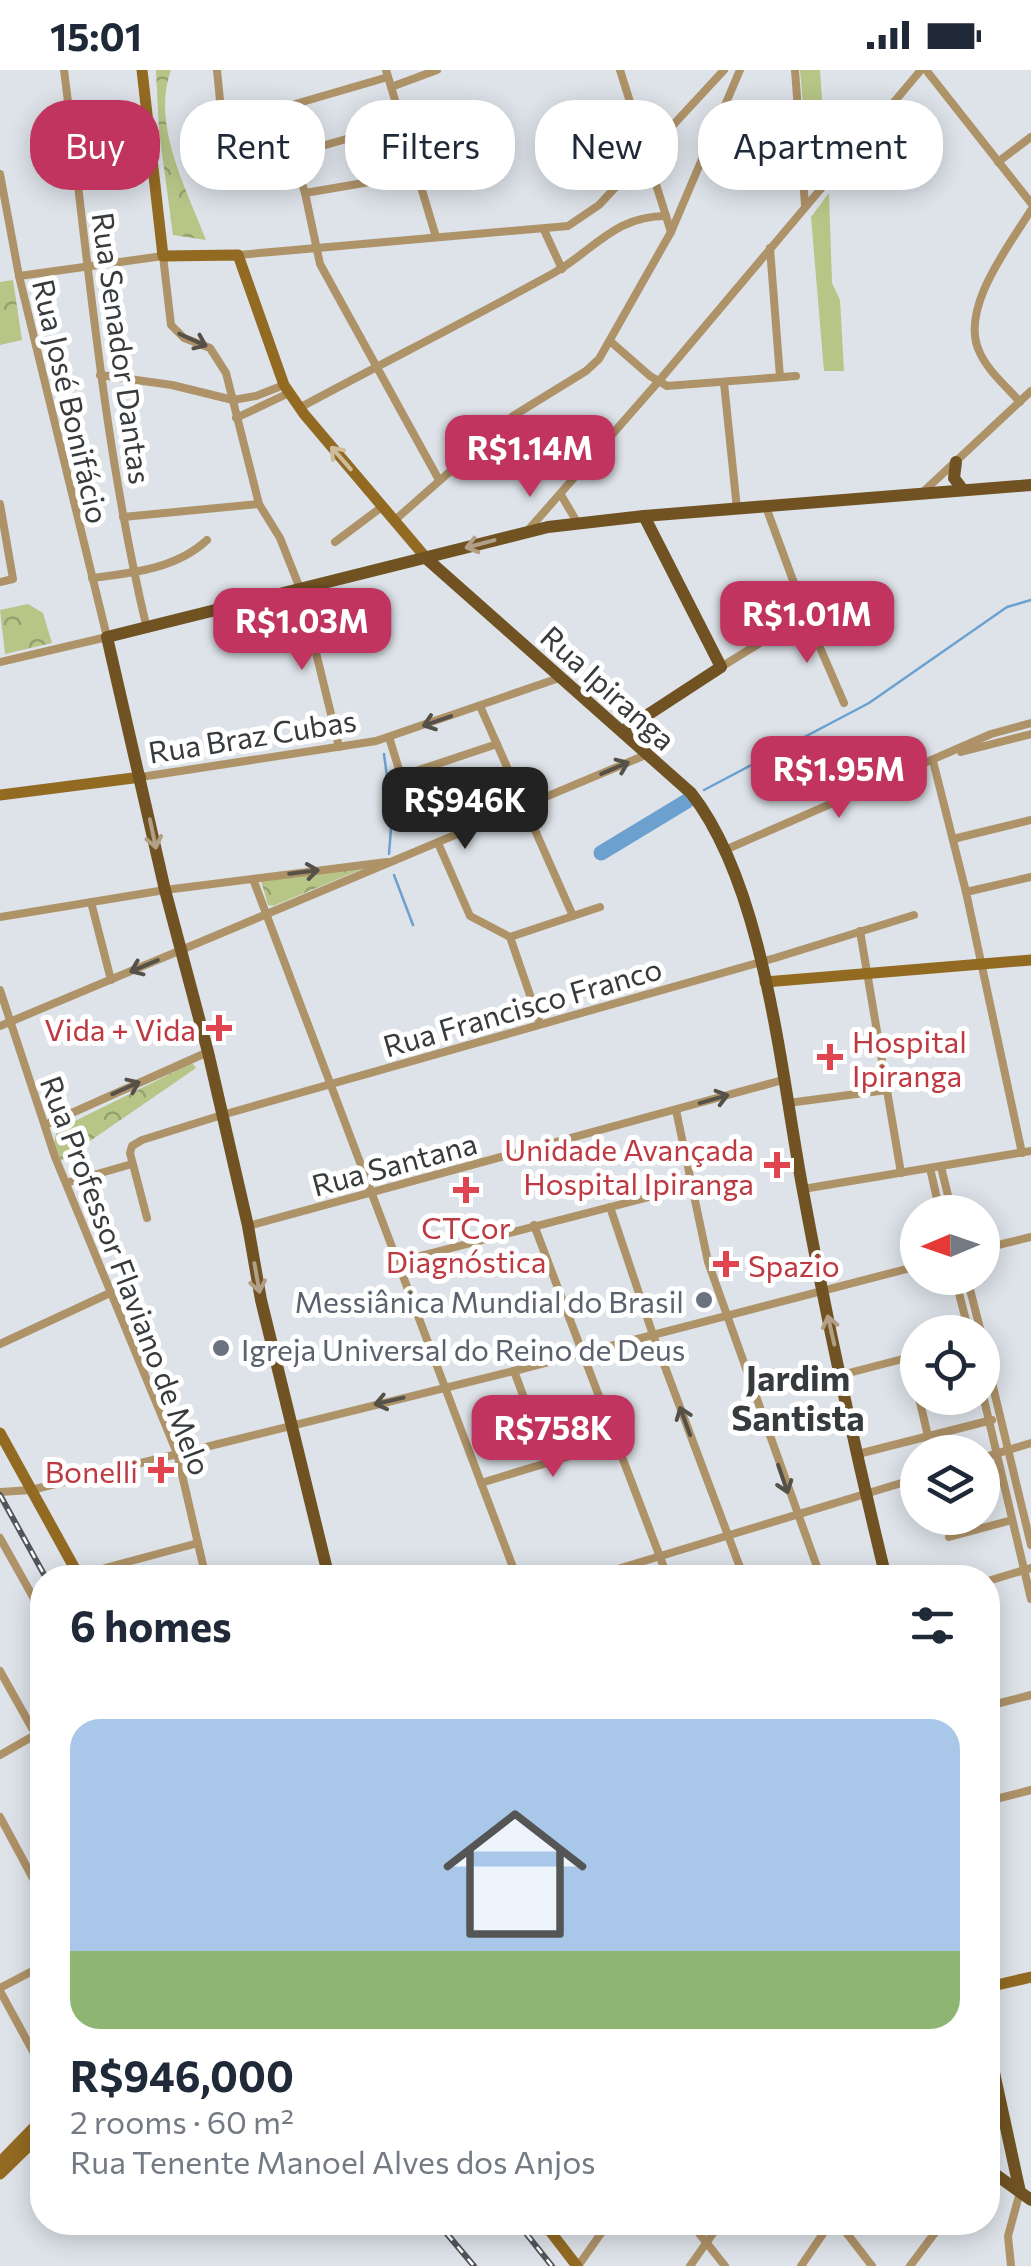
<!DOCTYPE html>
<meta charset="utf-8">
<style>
body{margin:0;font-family:Commissioner,sans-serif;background:#f6f6f7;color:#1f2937;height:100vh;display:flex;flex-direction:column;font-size:38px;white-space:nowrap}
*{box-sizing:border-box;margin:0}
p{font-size:32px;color:#747a83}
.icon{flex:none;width:55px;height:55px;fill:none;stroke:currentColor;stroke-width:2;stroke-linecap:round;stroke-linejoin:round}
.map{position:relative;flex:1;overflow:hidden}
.side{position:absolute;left:30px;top:1495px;width:970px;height:670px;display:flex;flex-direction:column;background:#fff;border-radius:40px;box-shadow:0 5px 25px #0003}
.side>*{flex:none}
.banner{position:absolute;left:30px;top:30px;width:972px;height:90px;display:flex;gap:20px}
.needle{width:65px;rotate:268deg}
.controls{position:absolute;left:900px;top:1125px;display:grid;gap:20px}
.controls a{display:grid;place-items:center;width:100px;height:100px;border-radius:50%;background:#fff;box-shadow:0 5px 25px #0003;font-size:50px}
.price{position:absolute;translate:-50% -85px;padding:0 22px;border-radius:20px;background:#c23460;color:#fff;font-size:32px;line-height:65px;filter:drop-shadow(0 2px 5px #0008)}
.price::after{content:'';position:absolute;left:50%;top:60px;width:30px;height:22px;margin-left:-15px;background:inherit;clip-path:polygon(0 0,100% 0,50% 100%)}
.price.on{background:#222;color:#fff}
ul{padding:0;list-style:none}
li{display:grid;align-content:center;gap:20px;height:530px;padding:0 40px}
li+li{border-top:2px solid #e0e1e3}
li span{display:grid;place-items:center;height:310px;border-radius:30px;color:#555}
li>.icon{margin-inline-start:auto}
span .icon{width:180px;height:180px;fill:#fffc;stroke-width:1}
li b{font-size:42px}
h2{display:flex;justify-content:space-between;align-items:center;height:120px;padding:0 40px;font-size:42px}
.tag{padding:0 35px;border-radius:40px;background:#fff;box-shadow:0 5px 25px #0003;font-size:35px;line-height:90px}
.tag.on{background:#c23460;color:#fff}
.status{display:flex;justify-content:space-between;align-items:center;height:70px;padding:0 50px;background:#fff;direction:ltr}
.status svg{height:28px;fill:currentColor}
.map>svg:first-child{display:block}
</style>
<div class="status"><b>15:01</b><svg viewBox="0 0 49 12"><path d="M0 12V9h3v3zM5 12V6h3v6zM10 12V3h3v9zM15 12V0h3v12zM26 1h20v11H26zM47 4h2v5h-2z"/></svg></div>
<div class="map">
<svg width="1031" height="2196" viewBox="0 0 1031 2196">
<defs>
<pattern id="forest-crowns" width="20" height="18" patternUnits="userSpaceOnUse" patternTransform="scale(2.5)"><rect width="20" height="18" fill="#b7c587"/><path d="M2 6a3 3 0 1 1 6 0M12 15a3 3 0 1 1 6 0" fill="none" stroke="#96a170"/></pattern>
</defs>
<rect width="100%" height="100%" fill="#dde3e9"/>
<g fill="#b7c587">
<path d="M 800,0 L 820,0 L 827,100 L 810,119 Z"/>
<path d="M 829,123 L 832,213 L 840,230 L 844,301 L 824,301 L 811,147 Z"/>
</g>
<g fill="url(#forest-crowns)">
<path d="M 156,0 L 171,0 C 151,55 187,119 206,170 L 173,165 L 159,61 Z"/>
<path d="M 13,210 L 22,270 L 0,275 L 0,212 Z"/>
<path d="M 28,534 L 43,543 L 52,573 L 5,584 L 0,540 Z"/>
<path d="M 372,795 L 273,836 L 268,835 L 261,811 Z"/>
<path d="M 192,993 L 196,998 L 61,1091 L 54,1073 L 57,1060 Z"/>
</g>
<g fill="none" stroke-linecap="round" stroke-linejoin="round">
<g stroke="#6ca1cf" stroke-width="2.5">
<path d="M 384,684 L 392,745 L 389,784"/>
<path d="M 704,720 L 869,633 L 1007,537 L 1031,530"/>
<path d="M 394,805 L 413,855"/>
</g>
<path stroke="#6ca1cf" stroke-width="15" d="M 601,783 L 687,731"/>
<g stroke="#ae9268" stroke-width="8">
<path d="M 64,0 C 88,187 103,375 147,559"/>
<path d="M 217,0 L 222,51 L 278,39 L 388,7"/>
<path d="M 386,0 L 436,167"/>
<path d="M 620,0 L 671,162"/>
<path d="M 795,0 L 805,135"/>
<path d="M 926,0 L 1031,133"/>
<path d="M 391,17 L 437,0"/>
<path d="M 278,39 L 305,123 L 320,194 L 439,410"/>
<path d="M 405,61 L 431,54"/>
<path d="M 294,84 L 402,53"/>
<path d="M 998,92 L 1031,67"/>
<path d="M 0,104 L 19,206 L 107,567 L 0,592"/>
<path d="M 305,123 L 481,93"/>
<path d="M 544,160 L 562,199"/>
<path d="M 770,178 L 780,307"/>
<path d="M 238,185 L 568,156 L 599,135 L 724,0"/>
<path d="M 19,206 L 163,186 L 171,255 L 184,268 L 210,278 L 226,303 L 259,434 L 280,468 L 301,521 L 339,677"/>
<path d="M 610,271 L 650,306 L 667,316 L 796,306"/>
<path d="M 100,305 L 172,315 L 233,330 L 256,326 L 284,315"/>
<path d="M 724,313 L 737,439"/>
<path d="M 1020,332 C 1007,317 988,301 980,283 C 958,240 1009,176 1031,140"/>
<path d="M 299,338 C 383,293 468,250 552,204 C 594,181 613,146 666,146"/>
<path d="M 236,348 L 289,323"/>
<path d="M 923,422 L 1031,321"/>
<path d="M 561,425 L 577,452"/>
<path d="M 0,434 L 13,509 L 0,512"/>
<path d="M 766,437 L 805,543 L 844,633"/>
<path d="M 123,447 L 259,434"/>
<path d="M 395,450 L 513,346 L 586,301 L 599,289 L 671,162 L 740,0"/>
<path d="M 530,458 L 658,312 L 921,0"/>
<path d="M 335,472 L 383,436"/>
<path d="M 92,508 C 132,503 176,499 207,470"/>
<path d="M 721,597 L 844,521"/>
<path d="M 480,636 L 573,846"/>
<path d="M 389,667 L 401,706 L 497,674"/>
<path d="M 961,682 L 1031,664"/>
<path d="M 933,691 L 966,822 L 1022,1083"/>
<path d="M 141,707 L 376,671 L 562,607"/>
<path d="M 953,769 L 1031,750"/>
<path d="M 438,773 L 470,846 L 510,867 L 600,837"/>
<path d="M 725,780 L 991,664 L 1031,653"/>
<path d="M 253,809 L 517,1508"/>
<path d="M 966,822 L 1031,807"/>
<path d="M 91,832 L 111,910"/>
<path d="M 0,847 L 165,820 L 387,792"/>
<path d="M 860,861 L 901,1103"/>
<path d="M 510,867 L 540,954"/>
<path d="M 0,920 L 55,1087 L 177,1383 L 206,1508"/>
<path d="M 0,956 L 648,684"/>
<path d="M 788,1033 L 887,1020"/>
<path d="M 676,1040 L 708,1192 L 821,1508"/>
<path d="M 45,1055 L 208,982"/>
<path d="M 941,1097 L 952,1142"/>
<path d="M 930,1098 L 940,1142"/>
<path d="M 66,1113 L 132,1094"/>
<path d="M 803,1119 L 1031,1081"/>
<path d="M 610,1137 L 653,1265 L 744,1508"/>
<path d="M 147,1148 L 130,1083 L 132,1076 L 142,1070 L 222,1045 L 775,888 L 914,845"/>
<path d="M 534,1155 L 668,1508"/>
<path d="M 248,1156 L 783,1010"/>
<path d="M 982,1179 L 1031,1167"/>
<path d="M 397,1192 L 692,1116"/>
<path d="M 955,1208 L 969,1262"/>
<path d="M 967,1208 L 981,1262"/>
<path d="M 982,1271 L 1031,1475"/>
<path d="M 0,1274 L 110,1223"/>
<path d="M 908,1287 L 918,1323"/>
<path d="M 514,1301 L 548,1392"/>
<path d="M 841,1305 L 918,1285"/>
<path d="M 982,1321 L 1031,1529"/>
<path d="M 919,1328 L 928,1366"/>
<path d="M 858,1384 L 992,1350"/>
<path d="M 982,1388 L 1031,1373"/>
<path d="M 481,1413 L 616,1372"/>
<path d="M 0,1422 L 31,1420 L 514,1301 L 918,1196"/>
<path d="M 949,1467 L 1012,1450"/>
<path d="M 0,1468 L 42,1543"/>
<path d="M 105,1498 L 198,1473"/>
<path d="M 588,1508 L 918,1408"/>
<path d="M 988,1511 L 1031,1498"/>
<path d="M 0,1601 L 42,1676"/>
<path d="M 988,1612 L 993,1635"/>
<path d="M 988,1636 L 1031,1625"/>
<path d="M 0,1685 L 42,1661"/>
<path d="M 988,1731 L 1031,1720"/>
<path d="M 0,1747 L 42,1825"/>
<path d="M 0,1918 L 42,1896"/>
<path d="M 0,1921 L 42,1998"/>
<path d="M 690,2152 L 725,2196"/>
<path d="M 838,2152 L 872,2196"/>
<path d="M 578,2196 L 609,2152"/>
<path d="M 690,2196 L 721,2152"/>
<path d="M 801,2196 L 831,2152"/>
<path d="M 910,2196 L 943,2152"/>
<path d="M 1011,2196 L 1008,2166 L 1020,2122"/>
</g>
<g stroke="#936a22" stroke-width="11">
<path d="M 142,0 L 163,186 L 238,185 L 284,315 L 304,344 L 427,489"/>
<path d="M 0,725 L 141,707"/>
<path d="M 765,912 L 1031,890"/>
<path d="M 0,1363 L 80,1508"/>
<path d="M 988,1917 L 1031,1907"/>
<path d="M 0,2092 L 42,2049"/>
<path d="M 0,2104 L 42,2063"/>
<path d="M 543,2152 L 577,2196"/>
</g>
<g stroke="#715323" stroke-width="12">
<path d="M 956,392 L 954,408 L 963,420"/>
<path d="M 427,489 L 691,723 C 765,817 781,1004 803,1121 C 827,1251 855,1380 886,1508"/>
<path d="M 623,661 L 721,597 L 644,446"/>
<path d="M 329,1508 L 261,1230 L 248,1156 L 208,982 L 165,820 L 107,567 L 548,457 L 644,446 L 1031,415"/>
<path d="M 988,1975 L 1020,2122"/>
<path d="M 988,2099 L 1031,2130"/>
</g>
<g stroke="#525659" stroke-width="6">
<g id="rail">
<path d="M 0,1425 L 46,1508"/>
<path d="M 437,2152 L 474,2196"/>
<path d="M 517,2152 L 552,2196"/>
</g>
</g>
<use href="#rail" stroke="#fff" stroke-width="2.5" stroke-dasharray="8" stroke-linecap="butt"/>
</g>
<defs><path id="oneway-shaft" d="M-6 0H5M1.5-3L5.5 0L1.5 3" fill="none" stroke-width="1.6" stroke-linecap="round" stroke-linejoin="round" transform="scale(2.5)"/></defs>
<g stroke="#565148">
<use href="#oneway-shaft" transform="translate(193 270) rotate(24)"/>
<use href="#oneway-shaft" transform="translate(437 651) rotate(161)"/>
<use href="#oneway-shaft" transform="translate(615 698) rotate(-23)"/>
<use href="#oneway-shaft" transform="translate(304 802) rotate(-7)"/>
<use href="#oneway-shaft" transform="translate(144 896) rotate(157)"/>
<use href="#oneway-shaft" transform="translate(126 1018) rotate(-24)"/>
<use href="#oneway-shaft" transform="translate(714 1029) rotate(-16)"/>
<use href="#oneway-shaft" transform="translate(389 1331) rotate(167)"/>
<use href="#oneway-shaft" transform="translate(685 1351) rotate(-110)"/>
<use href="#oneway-shaft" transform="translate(783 1409) rotate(71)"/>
</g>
<use stroke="#cebc9c" href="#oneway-shaft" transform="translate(341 388) rotate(-131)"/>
<g stroke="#b1a086">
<use href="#oneway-shaft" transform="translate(480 474) rotate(165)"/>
<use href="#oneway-shaft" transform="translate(153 764) rotate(78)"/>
<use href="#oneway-shaft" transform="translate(257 1208) rotate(80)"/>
<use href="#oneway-shaft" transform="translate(831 1260) rotate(-103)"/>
</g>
<g fill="#e0444e" stroke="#fff" stroke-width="4">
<path d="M214 943h10v10h10v10h-10v10h-10v-10h-10v-10h10z"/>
<path d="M825 972h10v10h10v10h-10v10h-10v-10h-10v-10h10z"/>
<path d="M772 1080h10v10h10v10h-10v10h-10v-10h-10v-10h10z"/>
<path d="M461 1105h10v10h10v10h-10v10h-10v-10h-10v-10h10z"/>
<path d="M721 1179h10v10h10v10h-10v10h-10v-10h-10v-10h10z"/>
<path d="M156 1385h10v10h10v10h-10v10h-10v-10h-10v-10h10z"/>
</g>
<g fill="#6b7280" stroke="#fff" stroke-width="4">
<circle cx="704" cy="1230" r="10"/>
<circle cx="221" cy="1278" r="10"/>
</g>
<g text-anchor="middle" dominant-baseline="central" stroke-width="10" stroke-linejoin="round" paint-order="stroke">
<g font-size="30" fill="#383b3d" stroke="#fff">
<text transform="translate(123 278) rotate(82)">Rua Senador Dantas</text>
<text transform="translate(72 331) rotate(77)">Rua José Bonifácio</text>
<text transform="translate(609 617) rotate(42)">Rua Ipiranga</text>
<text transform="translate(252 665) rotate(-9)">Rua Braz Cubas</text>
<text transform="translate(522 936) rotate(-16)">Rua Francisco Franco</text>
<text transform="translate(394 1093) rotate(-15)">Rua Santana</text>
<text transform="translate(127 1205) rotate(69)">Rua Professor Flaviano de Melo</text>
</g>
<g font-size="30" fill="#be3a42" stroke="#fff" text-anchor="end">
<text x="196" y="958">Vida + Vida</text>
<text x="852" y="970" text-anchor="start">Hospital<tspan x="852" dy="34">Ipiranga</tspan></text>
<text x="754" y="1078">Unidade Avançada<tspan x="754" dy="34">Hospital Ipiranga</tspan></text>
<text x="466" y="1156" text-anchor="middle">CTCor<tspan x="466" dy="34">Diagnóstica</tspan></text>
<text x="748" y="1194" text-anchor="start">Spazio</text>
<text x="138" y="1400">Bonelli</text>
</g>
<g font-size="30" fill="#5b616d" stroke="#fff" text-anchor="end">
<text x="684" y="1230">Messiânica Mundial do Brasil</text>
<text x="241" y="1278" text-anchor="start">Igreja Universal do Reino de Deus</text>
</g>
<g font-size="35" font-weight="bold" fill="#383b3d" stroke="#fff">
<text x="798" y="1306">Jardim<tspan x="798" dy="40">Santista</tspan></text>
</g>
</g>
</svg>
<div class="controls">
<a><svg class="needle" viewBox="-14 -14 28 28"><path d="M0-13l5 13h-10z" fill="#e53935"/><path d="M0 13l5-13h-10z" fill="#747a83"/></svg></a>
<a><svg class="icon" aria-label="locate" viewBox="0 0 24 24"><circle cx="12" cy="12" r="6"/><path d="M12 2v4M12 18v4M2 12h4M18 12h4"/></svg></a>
<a><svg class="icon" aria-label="layers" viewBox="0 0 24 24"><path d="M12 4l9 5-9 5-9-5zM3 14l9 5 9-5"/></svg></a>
</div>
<b class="price" style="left:530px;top:430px">R$1.14M</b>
<b class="price" style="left:807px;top:596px">R$1.01M</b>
<b class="price" style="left:302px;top:603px">R$1.03M</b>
<b class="price" style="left:839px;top:751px">R$1.95M</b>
<b class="price on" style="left:465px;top:782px">R$946K</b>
<b class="price" style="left:553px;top:1410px">R$758K</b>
<div class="banner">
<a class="tag on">Buy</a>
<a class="tag">Rent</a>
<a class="tag">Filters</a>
<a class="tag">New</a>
<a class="tag">Apartment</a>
</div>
<section class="side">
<h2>6 homes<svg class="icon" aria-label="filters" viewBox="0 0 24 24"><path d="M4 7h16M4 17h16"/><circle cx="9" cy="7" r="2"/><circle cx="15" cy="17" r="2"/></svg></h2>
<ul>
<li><span style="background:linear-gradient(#a9c7e8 75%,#8fb573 0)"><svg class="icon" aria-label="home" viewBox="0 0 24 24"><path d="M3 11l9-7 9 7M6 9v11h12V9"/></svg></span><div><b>R$946,000</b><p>2 rooms · 60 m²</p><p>Rua Tenente Manoel Alves dos Anjos</p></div></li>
</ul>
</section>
</div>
